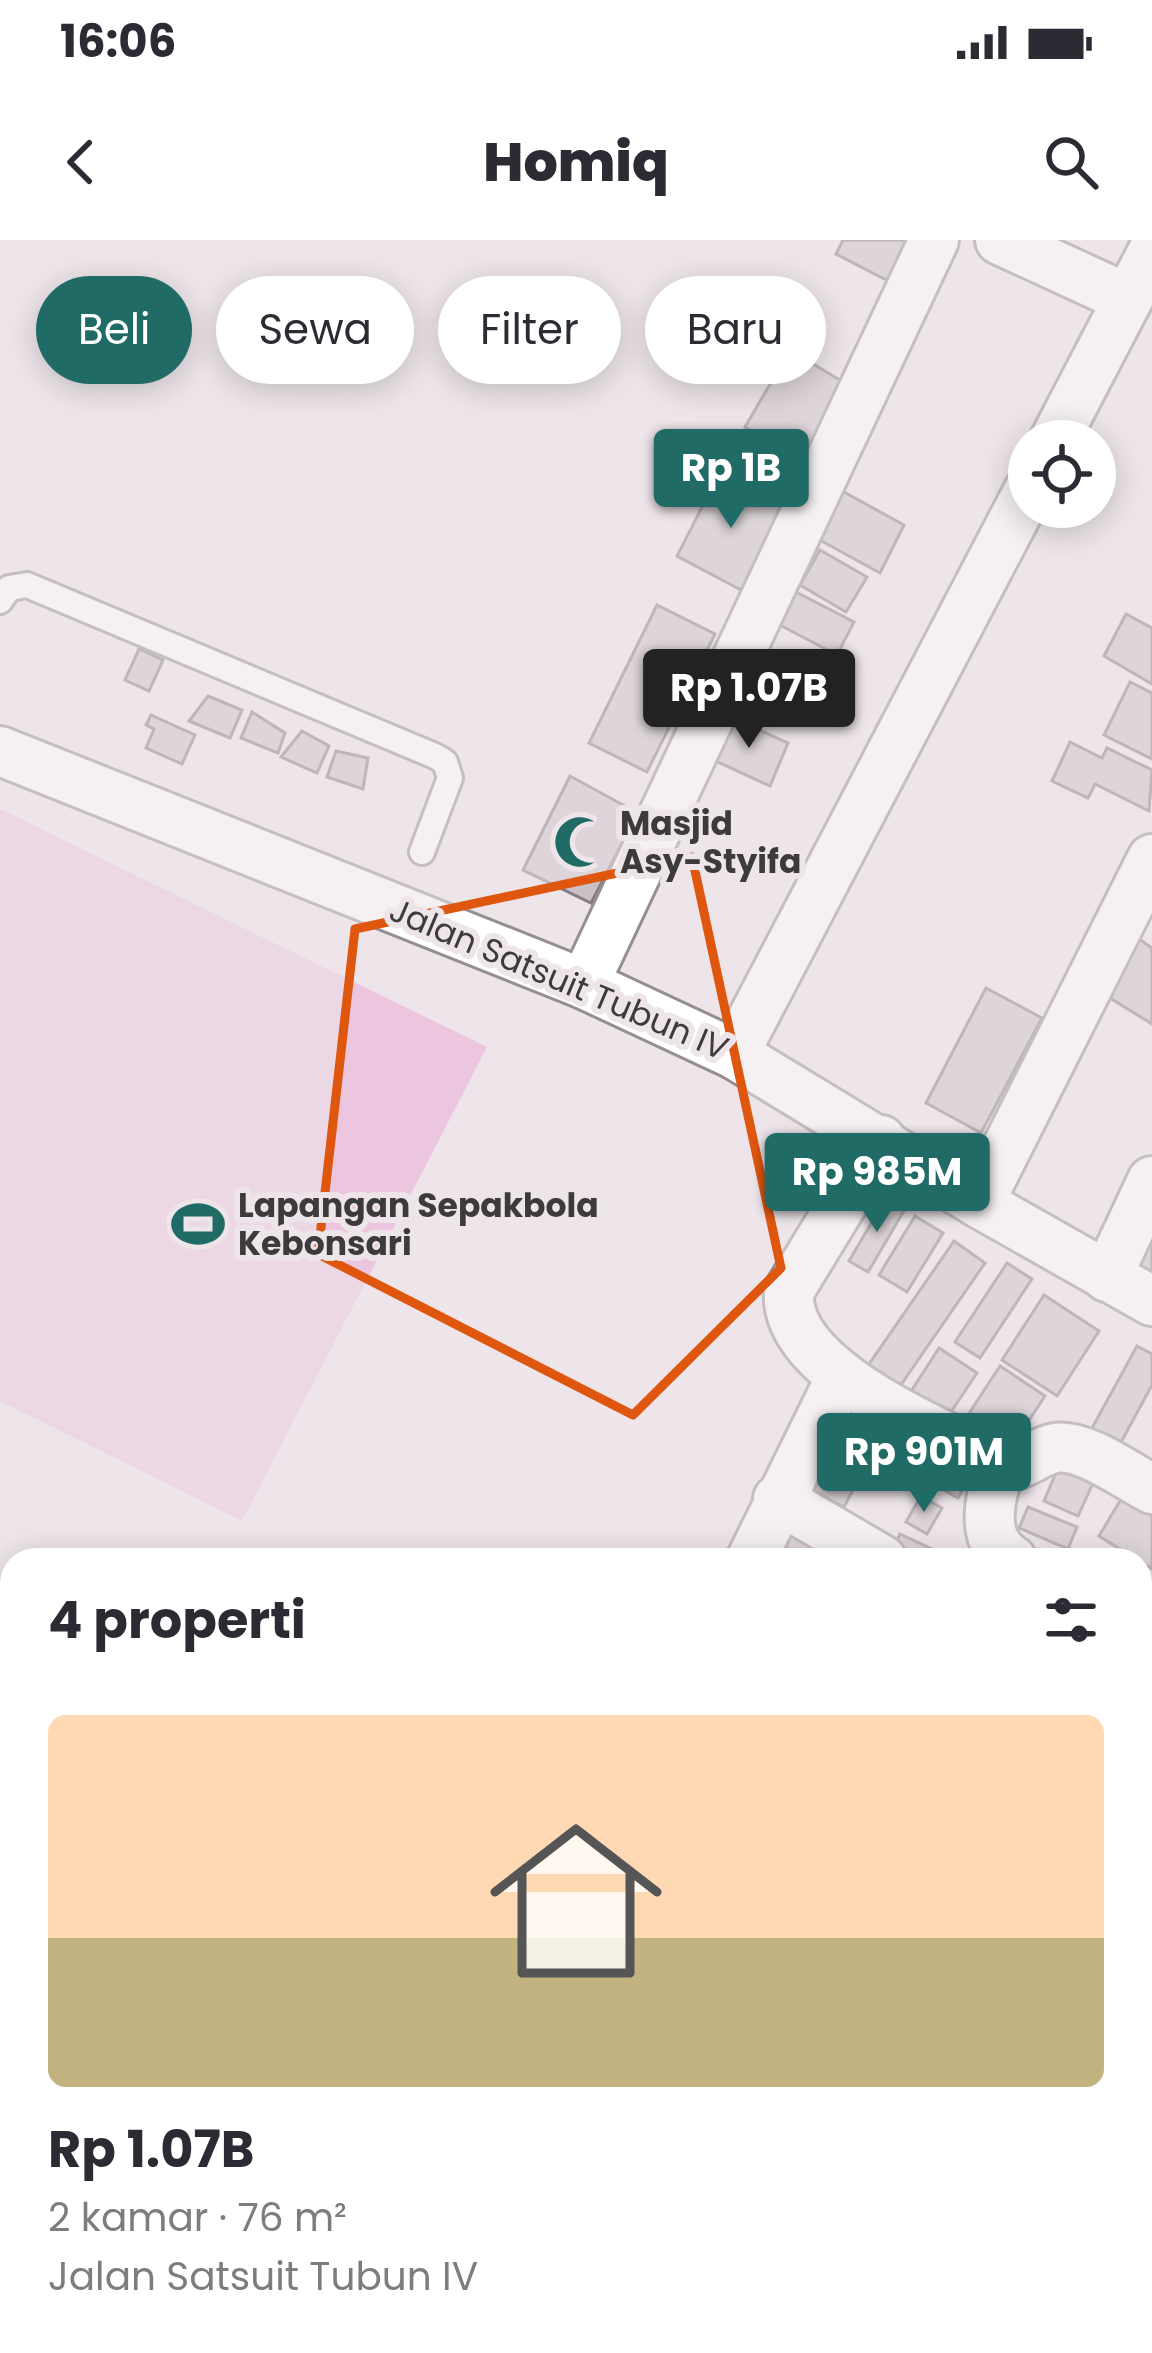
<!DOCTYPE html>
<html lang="id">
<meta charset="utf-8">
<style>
body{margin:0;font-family:Poppins,sans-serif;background:#f7f7f7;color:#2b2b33;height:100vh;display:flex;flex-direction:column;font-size:45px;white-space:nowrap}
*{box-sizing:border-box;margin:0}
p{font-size:39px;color:#7c7c81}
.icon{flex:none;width:66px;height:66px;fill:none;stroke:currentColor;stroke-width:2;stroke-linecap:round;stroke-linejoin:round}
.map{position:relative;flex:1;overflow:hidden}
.details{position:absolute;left:0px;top:1308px;width:1152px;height:807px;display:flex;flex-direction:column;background:#fff;border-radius:36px 36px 0 0;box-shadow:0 6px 30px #0003}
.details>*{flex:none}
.banner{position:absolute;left:36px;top:36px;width:1080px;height:108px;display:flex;gap:24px}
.controls{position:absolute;left:1008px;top:180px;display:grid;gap:24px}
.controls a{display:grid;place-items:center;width:108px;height:108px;border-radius:50%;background:#fff;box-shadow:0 6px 30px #0003;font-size:60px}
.price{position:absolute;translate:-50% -102px;padding:0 27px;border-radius:12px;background:#216b66;color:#fff;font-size:39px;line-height:78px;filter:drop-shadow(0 3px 6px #0008)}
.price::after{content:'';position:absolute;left:50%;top:72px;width:36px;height:27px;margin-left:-18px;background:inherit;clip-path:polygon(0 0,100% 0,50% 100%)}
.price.active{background:#222;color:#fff}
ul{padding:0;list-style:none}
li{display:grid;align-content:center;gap:24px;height:636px;padding:0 48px}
li span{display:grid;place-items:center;height:372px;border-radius:18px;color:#555}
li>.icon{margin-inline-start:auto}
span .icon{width:216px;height:216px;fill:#fffc;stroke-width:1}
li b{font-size:51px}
h2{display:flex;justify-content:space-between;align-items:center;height:144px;padding:0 48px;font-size:51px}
.tag{padding:0 42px;border-radius:54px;background:#fff;box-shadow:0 6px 30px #0003;font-size:42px;line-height:108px}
.tag.active{background:#216b66;color:#fff}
.status{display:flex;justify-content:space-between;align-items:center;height:84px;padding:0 60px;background:#fff;direction:ltr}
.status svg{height:33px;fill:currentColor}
header{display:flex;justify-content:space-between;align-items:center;height:156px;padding:0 48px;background:#fff;font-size:54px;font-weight:800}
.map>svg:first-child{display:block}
</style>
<div class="status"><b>16:06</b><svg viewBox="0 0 49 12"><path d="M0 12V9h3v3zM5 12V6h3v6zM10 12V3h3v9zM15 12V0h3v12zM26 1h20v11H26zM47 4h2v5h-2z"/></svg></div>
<header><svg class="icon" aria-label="back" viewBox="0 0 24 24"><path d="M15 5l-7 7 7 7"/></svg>Homiq<svg class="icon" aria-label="search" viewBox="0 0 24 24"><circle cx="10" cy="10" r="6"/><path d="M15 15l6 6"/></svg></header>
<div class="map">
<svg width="1152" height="2113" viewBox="0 0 1152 2113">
<rect width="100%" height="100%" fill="#ede5ea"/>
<path fill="#ecc5df" d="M 0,569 L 487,807 L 242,1281 L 0,1161 Z"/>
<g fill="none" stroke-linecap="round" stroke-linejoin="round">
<g stroke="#b38ca7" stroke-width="12">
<path d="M 0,1514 L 12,1521"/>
<path d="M 1140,1857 L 1152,1858"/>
</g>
</g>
<g fill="#c9c1c6" stroke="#857d82" stroke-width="3">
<path d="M 843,0 L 907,0 L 916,5 L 896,45 L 836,14 Z"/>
<path d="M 790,110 L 848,145 L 804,221 L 745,187 Z"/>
<path d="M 720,232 L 785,266 L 741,350 L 677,316 Z"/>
<path d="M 842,251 L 904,285 L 880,333 L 816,298 Z"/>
<path d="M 820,310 L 867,337 L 846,372 L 800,345 Z"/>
<path d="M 796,352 L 854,382 L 837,415 L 780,385 Z"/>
<path d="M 657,365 L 715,394 L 647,532 L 589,503 Z"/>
<path d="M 1126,374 L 1152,388 L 1152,444 L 1104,416 Z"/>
<path d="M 139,409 L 163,420 L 149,451 L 125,440 Z"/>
<path d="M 1130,442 L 1152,453 L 1152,519 L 1104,495 Z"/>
<path d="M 208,456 L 242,470 L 230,498 L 189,481 Z"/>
<path d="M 252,472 L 285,493 L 278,513 L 241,498 Z"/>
<path d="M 151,475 L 195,495 L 182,524 L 146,508 L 154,489 L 146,485 Z"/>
<path d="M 728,476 L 788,503 L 770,546 L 709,518 Z"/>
<path d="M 302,491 L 329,506 L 317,533 L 281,517 Z"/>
<path d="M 1070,502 L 1102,518 L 1107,508 L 1152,530 L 1149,571 L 1095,544 L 1088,558 L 1052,541 Z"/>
<path d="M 336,511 L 368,518 L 363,549 L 327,537 Z"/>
<path d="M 570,536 L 638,573 L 591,663 L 523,630 Z"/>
<path d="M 1139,699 L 1152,708 L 1152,784 L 1105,755 Z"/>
<path d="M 986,748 L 1042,778 L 981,893 L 926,863 Z"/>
<path d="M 886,958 L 905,969 L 868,1032 L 849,1021 Z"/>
<path d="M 1152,966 L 1152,1034 L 1130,1023 Z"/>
<path d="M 915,976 L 943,993 L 907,1052 L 879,1035 Z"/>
<path d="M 954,1001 L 985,1023 L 896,1152 L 865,1130 Z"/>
<path d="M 1007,1023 L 1032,1039 L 980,1118 L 955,1102 Z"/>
<path d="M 1044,1055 L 1099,1091 L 1057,1156 L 1002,1120 Z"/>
<path d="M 1137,1106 L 1152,1114 L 1152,1145 L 1119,1206 L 1091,1190 Z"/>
<path d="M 939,1108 L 977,1133 L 941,1187 L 904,1162 Z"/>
<path d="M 1000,1126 L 1045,1156 L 1007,1214 L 962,1184 Z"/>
<path d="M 834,1183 L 867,1201 L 850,1234 L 817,1216 Z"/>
<path d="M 949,1212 L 976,1228 L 958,1258 L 931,1243 Z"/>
<path d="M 814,1220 L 857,1242 L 844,1267 L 801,1245 Z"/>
<path d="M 1058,1228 L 1093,1243 L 1078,1276 L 1044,1261 Z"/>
<path d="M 1124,1254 L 1152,1272 L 1152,1329 L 1099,1296 Z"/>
<path d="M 921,1256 L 942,1268 L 927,1294 L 906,1282 Z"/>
<path d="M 1028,1267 L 1077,1287 L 1068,1309 L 1019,1288 Z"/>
<path d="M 780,1275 L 823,1295 L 812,1320 L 786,1320 L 765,1311 Z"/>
<path d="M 900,1294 L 934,1310 L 929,1320 L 889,1316 Z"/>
<path d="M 1140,1353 L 1152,1357 L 1152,1415 L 1140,1410 Z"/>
<path d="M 1152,1548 L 1152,1679 L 1140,1675 L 1140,1556 Z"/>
<path d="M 277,2103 L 316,2103 L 309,2113 L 270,2113 Z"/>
<path d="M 334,2103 L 364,2103 L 357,2113 L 327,2113 Z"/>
<path d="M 400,2103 L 442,2103 L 437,2113 L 395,2113 Z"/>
<path d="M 581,2103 L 633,2103 L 627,2113 L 575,2113 Z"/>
<path d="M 756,2103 L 805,2103 L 801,2113 L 752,2113 Z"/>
</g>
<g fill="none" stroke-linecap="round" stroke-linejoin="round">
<g stroke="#958e93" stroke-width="30">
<path id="service" d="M 0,361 L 9,348 L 27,345 L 435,516 L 445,522 L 450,538 L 422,612"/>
</g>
<g stroke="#958e93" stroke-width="54">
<g id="minor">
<path d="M 1000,0 L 1128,59 L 1152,13"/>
<path d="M 1054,201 L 1128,59"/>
<path d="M 0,511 L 584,744 L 734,814 L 979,963 L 1152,1061"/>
<path d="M 584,744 L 934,0"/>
<path d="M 734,814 L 1029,250"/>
<path d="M 881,900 L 789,1051 C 782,1131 941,1192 1001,1224 C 1024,1229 1034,1212 1055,1208 C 1083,1203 1127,1236 1152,1249"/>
<path d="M 979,963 L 1152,619"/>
<path d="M 1107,1037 L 1152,941"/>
<path d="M 1001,1224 C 990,1256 978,1300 1012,1320"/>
<path d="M 778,1259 L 882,1320"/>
<path d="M 751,1320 L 841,1137"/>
<path d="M 1140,1452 L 1152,1458"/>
<path d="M 1140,1536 L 1152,1512"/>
<path d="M 1140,1688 L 1152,1691"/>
<path d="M 0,1832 L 12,1838"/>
<path d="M 1140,1975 L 1152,1978"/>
<path d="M 521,2103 L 537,2113"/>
<path d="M 741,2113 L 746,2103"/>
<path d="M 974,2113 L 978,2103"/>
</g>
</g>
<use href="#service" stroke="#fff" stroke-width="24"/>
<use href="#minor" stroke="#fff" stroke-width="48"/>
</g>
<path d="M0 0H1152V2113H0ZM 692,617 L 781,1028 L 633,1175 L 318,1014 L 355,689 Z" fill="#ede5ea" fill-opacity=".55" fill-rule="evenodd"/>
<path fill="none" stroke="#df570e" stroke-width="9" stroke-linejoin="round" d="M 692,617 L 781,1028 L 633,1175 L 318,1014 L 355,689 Z"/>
<defs>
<g id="mosque-bare" transform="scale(4.14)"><path d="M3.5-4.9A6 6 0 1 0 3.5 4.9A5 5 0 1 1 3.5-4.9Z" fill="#216b66" stroke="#ede5ea" stroke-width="2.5" paint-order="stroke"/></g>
<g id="stadium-bare" transform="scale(4.14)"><path d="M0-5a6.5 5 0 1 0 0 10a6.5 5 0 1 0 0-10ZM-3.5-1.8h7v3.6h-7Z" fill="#216b66" stroke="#ede5ea" stroke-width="2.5" paint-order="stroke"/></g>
</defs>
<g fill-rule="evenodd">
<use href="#mosque-bare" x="580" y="602"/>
<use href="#stadium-bare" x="198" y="984"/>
</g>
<g text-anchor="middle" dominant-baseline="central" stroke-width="12" stroke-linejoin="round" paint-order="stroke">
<g font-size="33" font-weight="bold" fill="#3d3a3c" stroke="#ede5ea" text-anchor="start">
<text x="620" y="583">Masjid<tspan x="620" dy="38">Asy-Styifa</tspan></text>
<text x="238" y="965">Lapangan Sepakbola<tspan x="238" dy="38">Kebonsari</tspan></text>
</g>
<g font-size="33" fill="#3d3a3c" stroke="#ede5ea">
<text transform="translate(559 739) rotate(23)">Jalan Satsuit Tubun IV</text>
</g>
</g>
</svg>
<div class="controls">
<a><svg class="icon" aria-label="locate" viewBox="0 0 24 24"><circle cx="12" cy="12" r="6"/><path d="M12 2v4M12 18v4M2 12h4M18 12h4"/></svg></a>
</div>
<b class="price" style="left:731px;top:291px">Rp 1B</b>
<b class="price active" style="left:749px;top:511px">Rp 1.07B</b>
<b class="price" style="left:877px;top:995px">Rp 985M</b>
<b class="price" style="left:924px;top:1275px">Rp 901M</b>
<div class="banner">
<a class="tag active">Beli</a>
<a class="tag">Sewa</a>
<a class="tag">Filter</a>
<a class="tag">Baru</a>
</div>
<section class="details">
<h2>4 properti<svg class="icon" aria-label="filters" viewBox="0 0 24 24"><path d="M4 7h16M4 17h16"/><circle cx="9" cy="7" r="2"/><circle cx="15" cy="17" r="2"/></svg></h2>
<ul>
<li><span style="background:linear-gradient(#ffd9b3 60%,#c2b280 0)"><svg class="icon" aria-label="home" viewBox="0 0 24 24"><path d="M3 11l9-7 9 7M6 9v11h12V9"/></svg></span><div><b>Rp 1.07B</b><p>2 kamar · 76 m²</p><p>Jalan Satsuit Tubun IV</p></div></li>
</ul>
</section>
</div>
